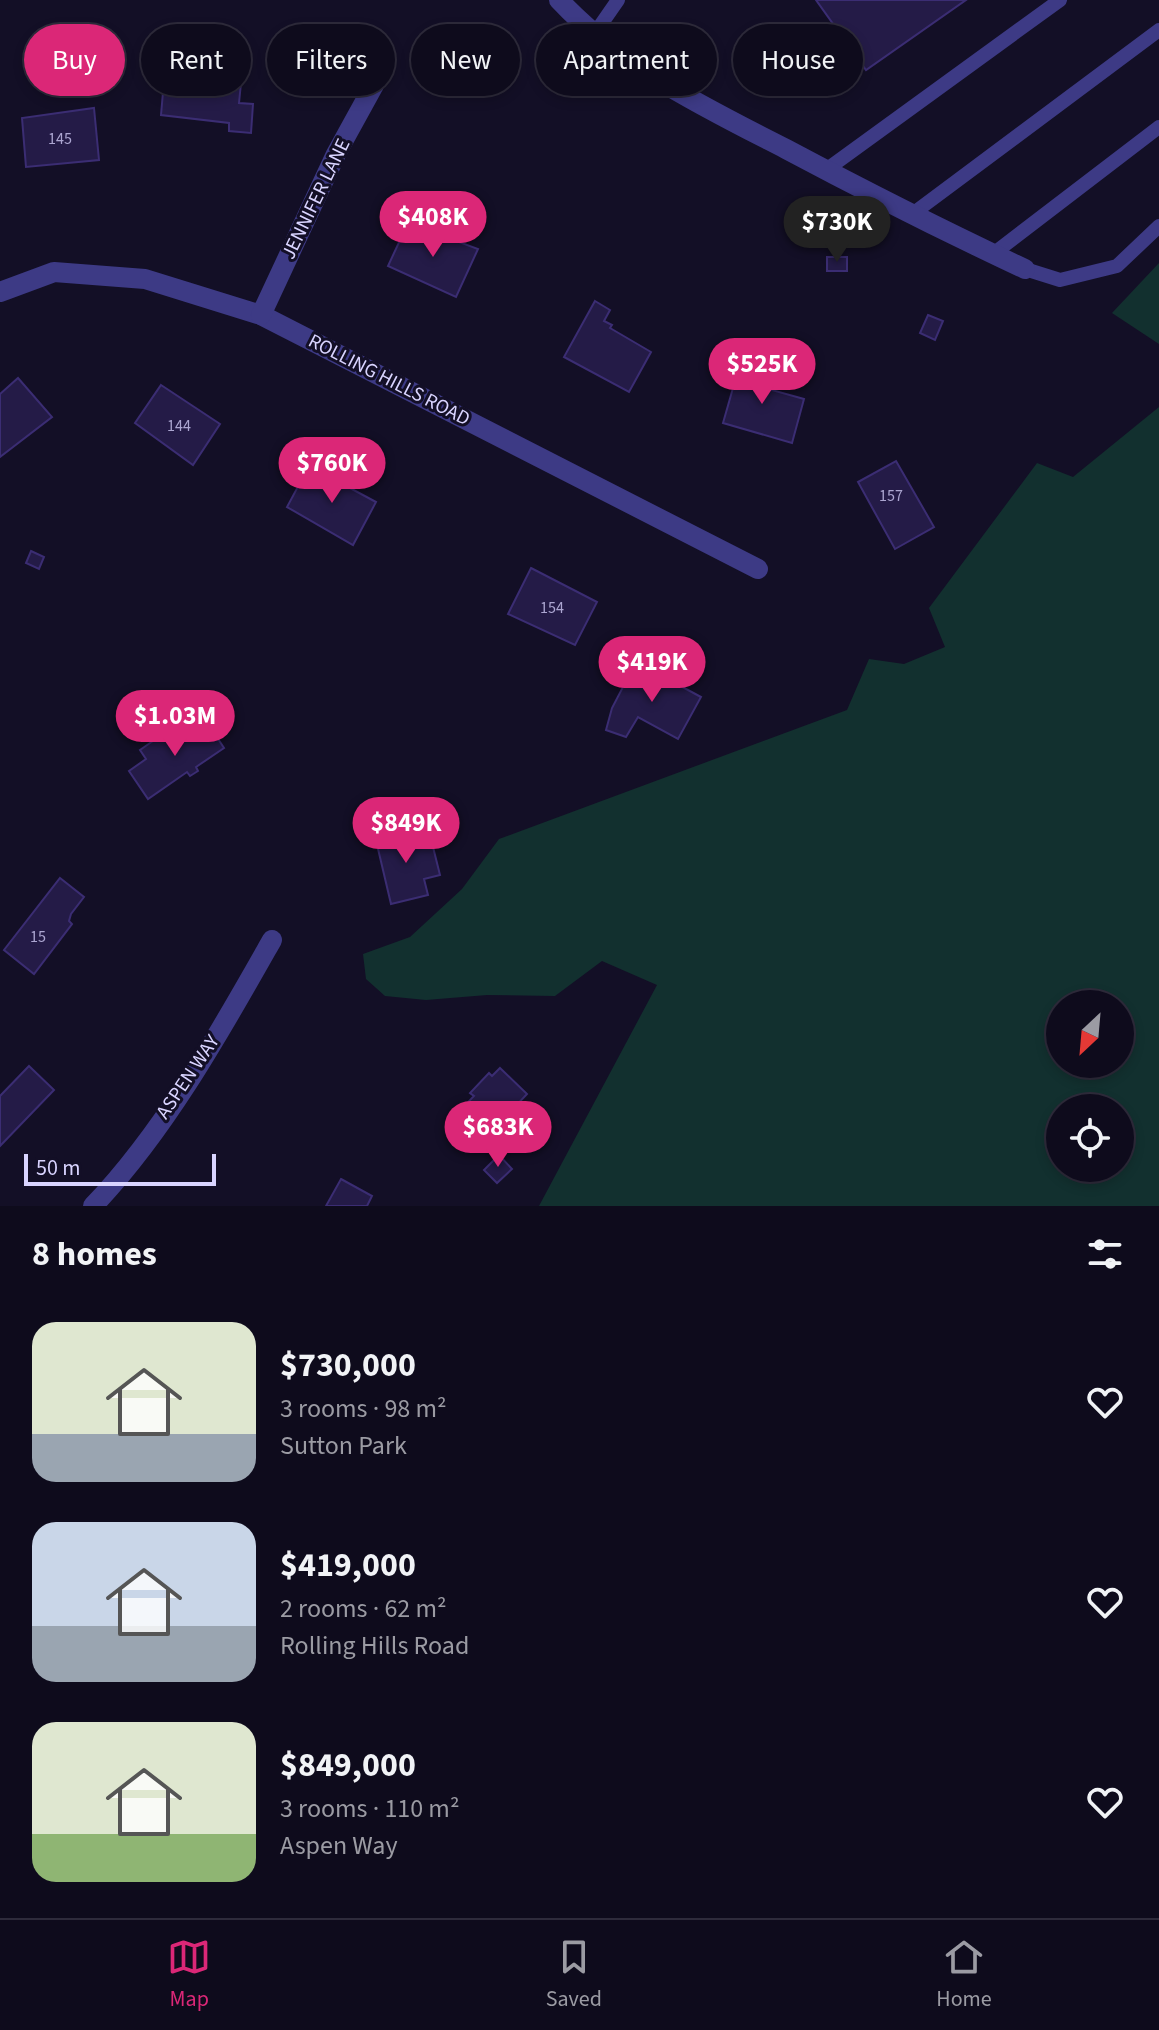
<!DOCTYPE html>
<meta charset="utf-8">
<style>
body{margin:0;font-family:"Source Sans 3",sans-serif;background:#171425;color:#f1f3f6;height:100vh;display:flex;flex-direction:column;font-size:30px;white-space:nowrap}
*{box-sizing:border-box;margin:0}
p{font-size:26px;color:#9b9ba3}
.icon{flex:none;width:44px;height:44px;fill:none;stroke:currentColor;stroke-width:2;stroke-linecap:round;stroke-linejoin:round}
.map{position:relative;height:1206px;overflow:hidden}
.details{display:flex;flex-direction:column;background:#0e0b1c;flex:1}
.details>*{flex:none}
.hud{position:absolute;left:24px;top:24px;width:1112px;height:72px;display:flex;gap:16px}
.needle{width:52px;rotate:206deg}
.controls{position:absolute;left:1046px;top:990px;display:grid;gap:16px}
.controls a{display:grid;place-items:center;width:88px;height:88px;border-radius:50%;background:#0e0b1c;box-shadow:0 4px 12px #0003,0 0 0 2px #2e2b3b;font-size:40px}
.scale{position:absolute;left:24px;bottom:20px;width:192px;box-sizing:border-box;padding-left:8px;border:4px solid #d9d4ff;border-top:0;font-size:22px;line-height:28px;white-space:nowrap;color:#d9d4ff;-webkit-text-stroke:6px #130f26;paint-order:stroke}
.price{position:absolute;translate:-50% -68px;padding:0 18px;border-radius:28px;background:#db2777;color:#fff;font-size:26px;line-height:52px;filter:drop-shadow(0 2px 4px #0008)}
.price::after{content:'';position:absolute;left:50%;top:48px;width:24px;height:18px;margin-left:-12px;background:inherit;clip-path:polygon(0 0,100% 0,50% 100%)}
.price.active{background:#222;color:#fff}
ul{padding:0;list-style:none}
li{display:flex;align-items:center;gap:24px;height:200px;padding:0 32px}
li span{display:grid;place-items:center;flex:none;width:224px;height:160px;border-radius:24px;color:#555}
li>.icon{margin-inline-start:auto}
span .icon{width:96px;height:96px;fill:#fffc;stroke-width:1}
li b{font-size:34px}
h2{display:flex;justify-content:space-between;align-items:center;height:96px;padding:0 32px;font-size:34px}
.tag{padding:0 28px;border-radius:36px;background:#0e0b1c;box-shadow:0 4px 12px #0003,0 0 0 2px #2e2b3b;font-size:28px;line-height:72px}
.tag.active{background:#db2777;color:#fff}
.menu{display:flex;justify-content:space-around;align-items:center;height:112px;border-top:2px solid #2e2b3b;background:#0e0b1c;font-size:22px;color:#9b9ba3}
.menu a{display:grid;justify-items:center;gap:4px}
.menu .active{color:#db2777}
.map>svg:first-child{display:block}
</style>
<div class="map">
<svg width="1159" height="1206" viewBox="0 0 1159 1206">
<rect width="100%" height="100%" fill="#130f26"/>
<g fill="#12302f" fill-rule="evenodd">
<path d="M 1159,263 L 1159,344 L 1112,313 Z"/>
<path d="M 1159,407 L 1159,1206 L 539,1206 L 657,985 L 602,961 L 555,996 L 487,995 L 426,1000 L 385,996 L 366,979 L 363,954 L 410,937 L 462,889 L 499,839 L 847,710 L 869,659 L 904,664 L 945,647 L 929,608 L 1037,463 L 1073,477 ZM 1060,1004 L 1120,1004 L 1120,1064 L 1060,1064 ZM 1060,1108 L 1120,1108 L 1120,1168 L 1060,1168 Z"/>
</g>
<g fill="#241b47" stroke="#3b2d73" stroke-width="2">
<path d="M 816,0 L 966,0 L 866,70 Z"/>
<path d="M 183,48 L 244,53 L 239,103 L 253,104 L 251,133 L 229,131 L 229,123 L 161,115 L 165,69 L 175,70 L 176,53 Z"/>
<path d="M 94,108 L 99,160 L 26,167 L 22,118 Z"/>
<path d="M 408,223 L 478,249 L 456,297 L 388,266 Z"/>
<rect x="827" y="257" width="20" height="14"/>
<path d="M 595,301 L 610,310 L 604,321 L 612,325 L 610,328 L 651,352 L 629,392 L 564,357 Z"/>
<path d="M 928,315 L 943,321 L 935,340 L 920,333 Z"/>
<path d="M 741,360 L 767,368 L 761,387 L 804,399 L 792,443 L 723,423 Z"/>
<path d="M 18,378 L 52,417 L 0,457 L 0,394 Z"/>
<path d="M 161,385 L 220,424 L 193,465 L 135,423 Z"/>
<path d="M 896,461 L 934,527 L 895,549 L 858,482 Z"/>
<path d="M 309,466 L 376,502 L 353,545 L 287,507 Z"/>
<path d="M 31,551 L 44,557 L 39,569 L 26,563 Z"/>
<path d="M 531,568 L 597,602 L 575,645 L 508,614 Z"/>
<path d="M 636,662 L 701,697 L 678,739 L 638,717 L 626,737 L 606,730 L 612,708 Z"/>
<path d="M 205,719 L 224,748 L 196,767 L 198,771 L 190,776 L 187,772 L 148,799 L 129,771 L 146,759 L 140,750 L 160,736 L 163,740 L 173,734 L 176,739 Z"/>
<path d="M 410,828 L 415,847 L 432,843 L 440,875 L 424,879 L 428,895 L 391,904 L 375,836 Z"/>
<path d="M 60,878 L 84,897 L 71,914 L 69,921 L 72,924 L 34,974 L 4,950 Z"/>
<path d="M 29,1066 L 54,1090 L 0,1146 L 0,1096 Z"/>
<path d="M 500,1068 L 527,1094 L 485,1139 L 458,1113 L 474,1096 L 470,1093 L 489,1073 L 492,1076 Z"/>
<path d="M 499,1155 L 512,1169 L 497,1183 L 484,1170 Z"/>
<path d="M 341,1179 L 372,1196 L 367,1206 L 326,1206 Z"/>
</g>
<g fill="none" stroke-linecap="round" stroke-linejoin="round">
<g stroke="#3d3a85" stroke-width="14">
<path d="M 593,36 L 618,0"/>
<path d="M 826,170 L 1060,0"/>
<path d="M 911,215 L 1159,30"/>
<path d="M 993,254 L 1159,127"/>
<path d="M 1025,269 L 1060,280 L 1117,266 L 1159,226"/>
</g>
<g stroke="#3d3a85" stroke-width="20">
<path d="M 559,0 C 624,69 702,106 786,149 C 865,191 944,231 1025,269"/>
<path d="M 0,292 L 54,272 L 145,279 L 261,315 L 758,569"/>
<path d="M 261,315 L 336,154 L 374,85"/>
<path d="M 93,1206 C 165,1131 221,1030 272,940"/>
</g>
</g>
<g text-anchor="middle" dominant-baseline="central" stroke-width="6" stroke-linejoin="round" paint-order="stroke">
<g font-size="16" fill="#aca6d1">
<text x="60" y="139">145</text>
<text x="179" y="426">144</text>
<text x="891" y="496">157</text>
<text x="552" y="608">154</text>
<text x="38" y="937">15</text>
</g>
<g font-size="20" fill="#d9d4ff" stroke="#130f26">
<text transform="translate(316 199) rotate(-64)">JENNIFER LANE</text>
<text transform="translate(389 380) rotate(27)">ROLLING HILLS ROAD</text>
<text transform="translate(188 1077) rotate(-56)">ASPEN WAY</text>
</g>
</g>
</svg>
<div class="controls">
<a><svg class="needle" viewBox="-14 -14 28 28"><path d="M0-13l5 13h-10z" fill="#e53935"/><path d="M0 13l5-13h-10z" fill="#9b9ba3"/></svg></a>
<a><svg class="icon" aria-label="locate" viewBox="0 0 24 24"><circle cx="12" cy="12" r="6"/><path d="M12 2v4M12 18v4M2 12h4M18 12h4"/></svg></a>
</div>
<div class="scale">50 m</div>
<b class="price" style="left:433px;top:259px">$408K</b>
<b class="price active" style="left:837px;top:264px">$730K</b>
<b class="price" style="left:762px;top:406px">$525K</b>
<b class="price" style="left:332px;top:505px">$760K</b>
<b class="price" style="left:652px;top:704px">$419K</b>
<b class="price" style="left:175px;top:758px">$1.03M</b>
<b class="price" style="left:406px;top:865px">$849K</b>
<b class="price" style="left:498px;top:1169px">$683K</b>
<div class="hud">
<a class="tag active">Buy</a>
<a class="tag">Rent</a>
<a class="tag">Filters</a>
<a class="tag">New</a>
<a class="tag">Apartment</a>
<a class="tag">House</a>
</div>
</div>
<section class="details">
<h2>8 homes<svg class="icon" aria-label="filters" viewBox="0 0 24 24"><path d="M4 7h16M4 17h16"/><circle cx="9" cy="7" r="2"/><circle cx="15" cy="17" r="2"/></svg></h2>
<ul>
<li><span style="background:linear-gradient(#dfe7d0 70%,#9aa5b1 0)"><svg class="icon" aria-label="home" viewBox="0 0 24 24"><path d="M3 11l9-7 9 7M6 9v11h12V9"/></svg></span><div><b>$730,000</b><p>3 rooms · 98 m²</p><p>Sutton Park</p></div><svg class="icon" aria-label="heart" viewBox="0 0 24 24"><path d="M12 20l-8-8c-3-5 5-10 8-4 3-6 11-1 8 4z"/></svg></li>
<li><span style="background:linear-gradient(#c9d6e8 65%,#9aa5b1 0)"><svg class="icon" aria-label="home" viewBox="0 0 24 24"><path d="M3 11l9-7 9 7M6 9v11h12V9"/></svg></span><div><b>$419,000</b><p>2 rooms · 62 m²</p><p>Rolling Hills Road</p></div><svg class="icon" aria-label="heart" viewBox="0 0 24 24"><path d="M12 20l-8-8c-3-5 5-10 8-4 3-6 11-1 8 4z"/></svg></li>
<li><span style="background:linear-gradient(#dfe7d0 70%,#8fb573 0)"><svg class="icon" aria-label="home" viewBox="0 0 24 24"><path d="M3 11l9-7 9 7M6 9v11h12V9"/></svg></span><div><b>$849,000</b><p>3 rooms · 110 m²</p><p>Aspen Way</p></div><svg class="icon" aria-label="heart" viewBox="0 0 24 24"><path d="M12 20l-8-8c-3-5 5-10 8-4 3-6 11-1 8 4z"/></svg></li>
</ul>
</section>
<nav class="menu">
<a class="active"><svg class="icon" aria-label="map" viewBox="0 0 24 24"><path d="M3 6l6-2 6 2 6-2v14l-6 2-6-2-6 2zM9 4v14M15 6v14"/></svg>Map</a>
<a><svg class="icon" aria-label="saved" viewBox="0 0 24 24"><path d="M7 4h10v16l-5-4-5 4z"/></svg>Saved</a>
<a><svg class="icon" aria-label="home" viewBox="0 0 24 24"><path d="M3 11l9-7 9 7M6 9v11h12V9"/></svg>Home</a>
</nav>
